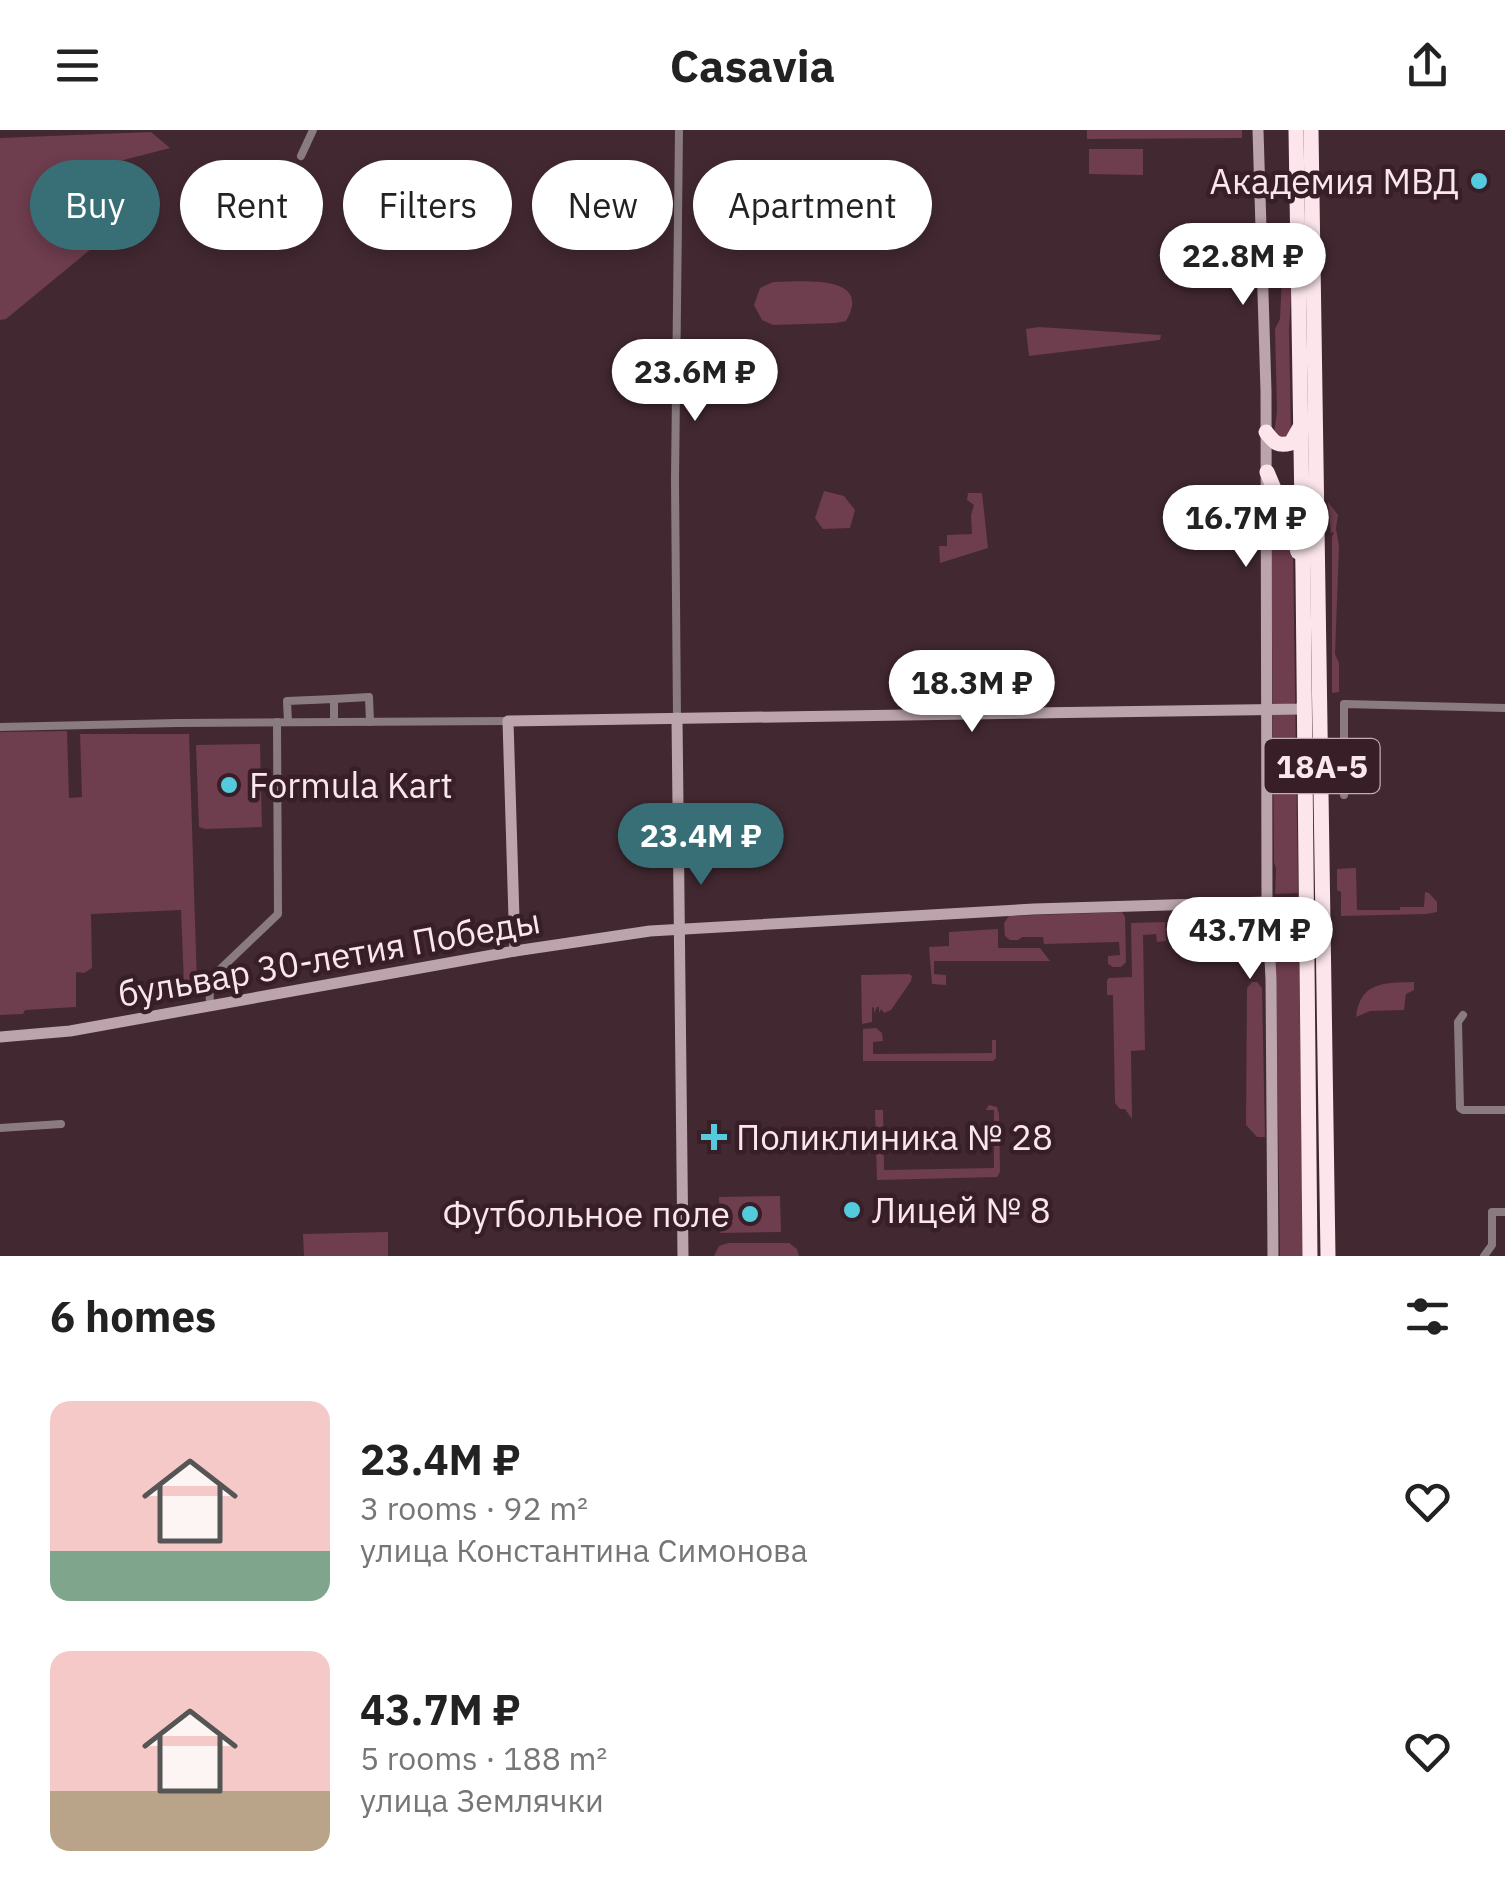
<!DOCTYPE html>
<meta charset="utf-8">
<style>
body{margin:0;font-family:"IBM Plex Sans",sans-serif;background:#f2f2f2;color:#222;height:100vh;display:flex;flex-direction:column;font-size:38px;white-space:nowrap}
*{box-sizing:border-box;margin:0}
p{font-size:32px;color:#767676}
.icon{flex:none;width:55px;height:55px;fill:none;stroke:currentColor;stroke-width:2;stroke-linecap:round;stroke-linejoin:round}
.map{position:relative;height:1126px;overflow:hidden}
.side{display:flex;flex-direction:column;background:#fff;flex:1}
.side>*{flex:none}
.hud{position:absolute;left:30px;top:30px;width:1000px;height:90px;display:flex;gap:20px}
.price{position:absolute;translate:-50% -85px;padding:0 22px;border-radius:35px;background:#fff;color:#222;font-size:32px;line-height:65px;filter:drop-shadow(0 2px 5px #0008)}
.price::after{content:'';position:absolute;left:50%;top:60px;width:30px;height:22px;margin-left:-15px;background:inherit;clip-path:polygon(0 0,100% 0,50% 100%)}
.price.on{background:#386e76;color:#fff}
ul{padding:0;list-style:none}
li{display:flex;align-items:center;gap:30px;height:250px;padding:0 50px}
li span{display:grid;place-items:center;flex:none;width:280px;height:200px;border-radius:20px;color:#555}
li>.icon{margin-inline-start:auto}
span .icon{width:120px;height:120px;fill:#fffc;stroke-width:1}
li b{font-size:42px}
h2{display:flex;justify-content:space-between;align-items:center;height:120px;padding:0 50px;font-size:42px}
.pill{padding:0 35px;border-radius:45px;background:#fff;box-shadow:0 5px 15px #0003;font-size:35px;line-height:90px}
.pill.on{background:#386e76;color:#fff}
header{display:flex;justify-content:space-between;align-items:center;height:130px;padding:0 50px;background:#fff;font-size:45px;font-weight:700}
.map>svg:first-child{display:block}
</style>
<header><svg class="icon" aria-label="menu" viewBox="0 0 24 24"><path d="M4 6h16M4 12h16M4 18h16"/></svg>Casavia<svg class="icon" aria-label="share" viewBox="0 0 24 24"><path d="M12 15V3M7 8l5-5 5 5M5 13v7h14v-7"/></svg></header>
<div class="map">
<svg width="1505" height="1126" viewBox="0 0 1505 1126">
<rect width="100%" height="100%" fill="#422831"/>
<g fill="#6e3d4e">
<path d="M 1087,0 L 1242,0 L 1242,8 L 1087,9 Z"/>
<path d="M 151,2 L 170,18 L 89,39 L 80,77 L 91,119 L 6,189 L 0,190 L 0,8 Z"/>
<path d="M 1089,19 L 1143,19 L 1143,45 L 1089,44 Z"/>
<path d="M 1282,146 L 1292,148 L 1289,199 L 1291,304 L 1283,310 L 1274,304 L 1277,281 L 1275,199 L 1280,189 Z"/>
<path d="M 773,152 C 800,152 874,143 846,191 L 836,193 L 773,195 L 762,190 L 754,175 L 760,158 Z"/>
<path d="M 1039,197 L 1161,205 L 1160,210 L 1029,226 L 1026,199 Z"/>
<path d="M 824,361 L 844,366 L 855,380 L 850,398 L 823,399 L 815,388 Z"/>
<path d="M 968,363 L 982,363 L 988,418 L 940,433 L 939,416 L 947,416 L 947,405 L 972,404 L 971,385 L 974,375 L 967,370 Z"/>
<path d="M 1273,371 L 1293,422 L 1298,763 L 1275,764 L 1276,739 L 1274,732 L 1271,378 Z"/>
<path d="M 1328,372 L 1338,385 L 1336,398 L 1339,416 L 1335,524 L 1339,533 L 1339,562 L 1332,563 L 1332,407 L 1334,402 L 1331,403 Z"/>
<path d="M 67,601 L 69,668 L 82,667 L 80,604 L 189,604 L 197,854 L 184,854 L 181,780 L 91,784 L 92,838 L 84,843 L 76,842 L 76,877 L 25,880 L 23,884 L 0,885 L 0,602 Z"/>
<path d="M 260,614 L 262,697 L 206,699 L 199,697 L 196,615 Z"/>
<path d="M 1356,738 L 1357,780 L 1400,780 L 1400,777 L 1424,777 L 1425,762 L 1429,763 L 1437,772 L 1437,782 L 1426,784 L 1341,786 L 1341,762 L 1337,760 L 1337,739 Z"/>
<path d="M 1275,768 L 1278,768 L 1278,794 L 1292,810 L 1298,811 L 1299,816 L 1303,1126 L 1280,1126 Z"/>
<path d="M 1122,782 L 1125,787 L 1126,832 L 1121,837 L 1113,837 L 1108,834 L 1108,826 L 1120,825 L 1119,812 L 1044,814 L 1043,807 L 1022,807 L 1018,810 L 1010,810 L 1005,806 L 1004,793 L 1009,786 Z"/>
<path d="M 1165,792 L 1166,811 L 1157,812 L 1156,804 L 1143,805 L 1145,920 L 1131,921 L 1132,989 L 1125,979 L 1120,979 L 1115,973 L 1113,865 L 1107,865 L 1107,850 L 1109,848 L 1132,847 L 1131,793 Z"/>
<path d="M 998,799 L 998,818 L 1040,818 L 1050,831 L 934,831 L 934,844 L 946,845 L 946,855 L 932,854 L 929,817 L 949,816 L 949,802 Z"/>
<path d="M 909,844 L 912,846 L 911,851 L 891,880 L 884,883 L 881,879 L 879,883 L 879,877 L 877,877 L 874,883 L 874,878 L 872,877 L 872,892 L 862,894 L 861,845 Z"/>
<path d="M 1252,852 L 1257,852 L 1262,858 L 1265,1007 L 1257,1007 L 1246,995 L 1247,858 Z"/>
<path d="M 1414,852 L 1414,860 L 1406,864 L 1404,880 L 1370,881 L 1356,887 C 1360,851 1385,853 1414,852 Z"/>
<path d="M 876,898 L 882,903 L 883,911 L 873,912 L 873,924 L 992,923 L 992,910 L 996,910 L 996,928 L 993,931 L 863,931 L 863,899 Z"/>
<path d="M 989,975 L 997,977 L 999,984 L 1000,1042 L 997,1047 L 877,1050 L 875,980 L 883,980 L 884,1040 L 994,1038 L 994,980 L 986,980 Z"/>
<path d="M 780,1066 L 781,1102 L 720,1103 L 719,1067 Z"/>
<path d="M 388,1102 L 388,1126 L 304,1126 L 303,1104 Z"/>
<path d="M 728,1113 L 789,1113 L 797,1119 L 799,1126 L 714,1126 L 719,1116 Z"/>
</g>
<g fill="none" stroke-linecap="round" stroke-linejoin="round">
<g stroke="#897b7f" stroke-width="8">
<path d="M 301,26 L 313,0"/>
<path d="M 334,569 L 369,567 L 370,592"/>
<path d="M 677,588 L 675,350 L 679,0"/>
<path d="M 288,592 L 287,571 L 334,569 L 334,592"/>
<path d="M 0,597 L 177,593 L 508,591"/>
<path d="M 1344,665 L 1344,574 L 1505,578"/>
<path d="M 210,874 L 209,850 L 278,784 L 277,592"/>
<path d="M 1463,885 L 1458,892 L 1460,978 L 1463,980 L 1505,980"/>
<path d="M 0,998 L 61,994"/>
<path d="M 1484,1126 L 1492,1115 L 1492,1082 L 1505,1082"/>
</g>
<g stroke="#bba4ab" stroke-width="11">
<path d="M 1258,0 L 1266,261 L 1267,772 L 1271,849 L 1273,1126"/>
<path d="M 677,588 L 683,1126"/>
<path d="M 515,821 L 508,591 L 1299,579 L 1304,574"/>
<path d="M 0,907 L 70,901 L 515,821 L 650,801 L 1034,779 L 1267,772"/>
</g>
<g stroke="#fce6ec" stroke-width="15">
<path d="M 1296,0 L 1303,443 L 1310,1126"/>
<path d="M 1311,0 L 1328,1126"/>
<path d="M 1266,302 C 1274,312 1277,317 1291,313 L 1300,297"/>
<path d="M 1267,342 L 1293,404 L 1298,422"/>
</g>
</g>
<g fill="#54cadd" stroke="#381e27" stroke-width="4">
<circle cx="1479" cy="51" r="10"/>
<circle cx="229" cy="655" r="10"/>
<path d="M709 992h10v10h10v10h-10v10h-10v-10h-10v-10h10z"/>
<circle cx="852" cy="1080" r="10"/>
<circle cx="750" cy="1084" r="10"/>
</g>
<g text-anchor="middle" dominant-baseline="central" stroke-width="9" stroke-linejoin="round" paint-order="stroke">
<rect fill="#381e27" stroke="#bfabb1" stroke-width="2.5" x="1264.5" y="609" width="115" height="54" rx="8"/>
<g font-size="32" font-weight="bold" fill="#f9e7ec">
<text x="1322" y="636">18А-5</text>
</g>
<g font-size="35" fill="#f9e7ec" stroke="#381e27" text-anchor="start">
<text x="1459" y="51" text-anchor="end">Академия МВД</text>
<text x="249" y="655">Formula Kart</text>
<text x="736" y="1007">Поликлиника № 28</text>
<text x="872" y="1080">Лицей № 8</text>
<text x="730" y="1084" text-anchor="end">Футбольное поле</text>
</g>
<g font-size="35" fill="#f9e7ec" stroke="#381e27">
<text transform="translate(329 827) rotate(-10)">бульвар 30-летия Победы</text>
</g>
</g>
</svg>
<b class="price" style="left:1243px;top:178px">22.8M ₽</b>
<b class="price" style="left:695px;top:294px">23.6M ₽</b>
<b class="price" style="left:1246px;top:440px">16.7M ₽</b>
<b class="price" style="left:972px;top:605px">18.3M ₽</b>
<b class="price on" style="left:701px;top:758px">23.4M ₽</b>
<b class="price" style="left:1250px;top:852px">43.7M ₽</b>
<div class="hud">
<a class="pill on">Buy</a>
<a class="pill">Rent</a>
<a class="pill">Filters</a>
<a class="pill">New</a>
<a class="pill">Apartment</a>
</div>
</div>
<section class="side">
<h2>6 homes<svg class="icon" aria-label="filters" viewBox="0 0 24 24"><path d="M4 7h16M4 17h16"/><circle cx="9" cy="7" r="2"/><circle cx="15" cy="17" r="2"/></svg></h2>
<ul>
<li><span style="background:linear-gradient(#f6c9c9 75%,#7fa58c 0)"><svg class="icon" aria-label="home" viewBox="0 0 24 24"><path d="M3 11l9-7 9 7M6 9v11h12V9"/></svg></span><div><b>23.4M ₽</b><p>3 rooms · 92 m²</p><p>улица Константина Симонова</p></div><svg class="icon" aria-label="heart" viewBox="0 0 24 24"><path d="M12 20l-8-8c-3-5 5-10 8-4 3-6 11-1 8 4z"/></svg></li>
<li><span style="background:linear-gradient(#f6c9c9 70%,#b9a48a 0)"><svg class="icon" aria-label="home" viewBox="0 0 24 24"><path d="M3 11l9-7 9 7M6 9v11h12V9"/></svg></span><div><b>43.7M ₽</b><p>5 rooms · 188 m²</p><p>улица Землячки</p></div><svg class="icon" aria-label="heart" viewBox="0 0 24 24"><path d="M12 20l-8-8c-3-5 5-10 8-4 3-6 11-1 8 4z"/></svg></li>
</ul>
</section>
